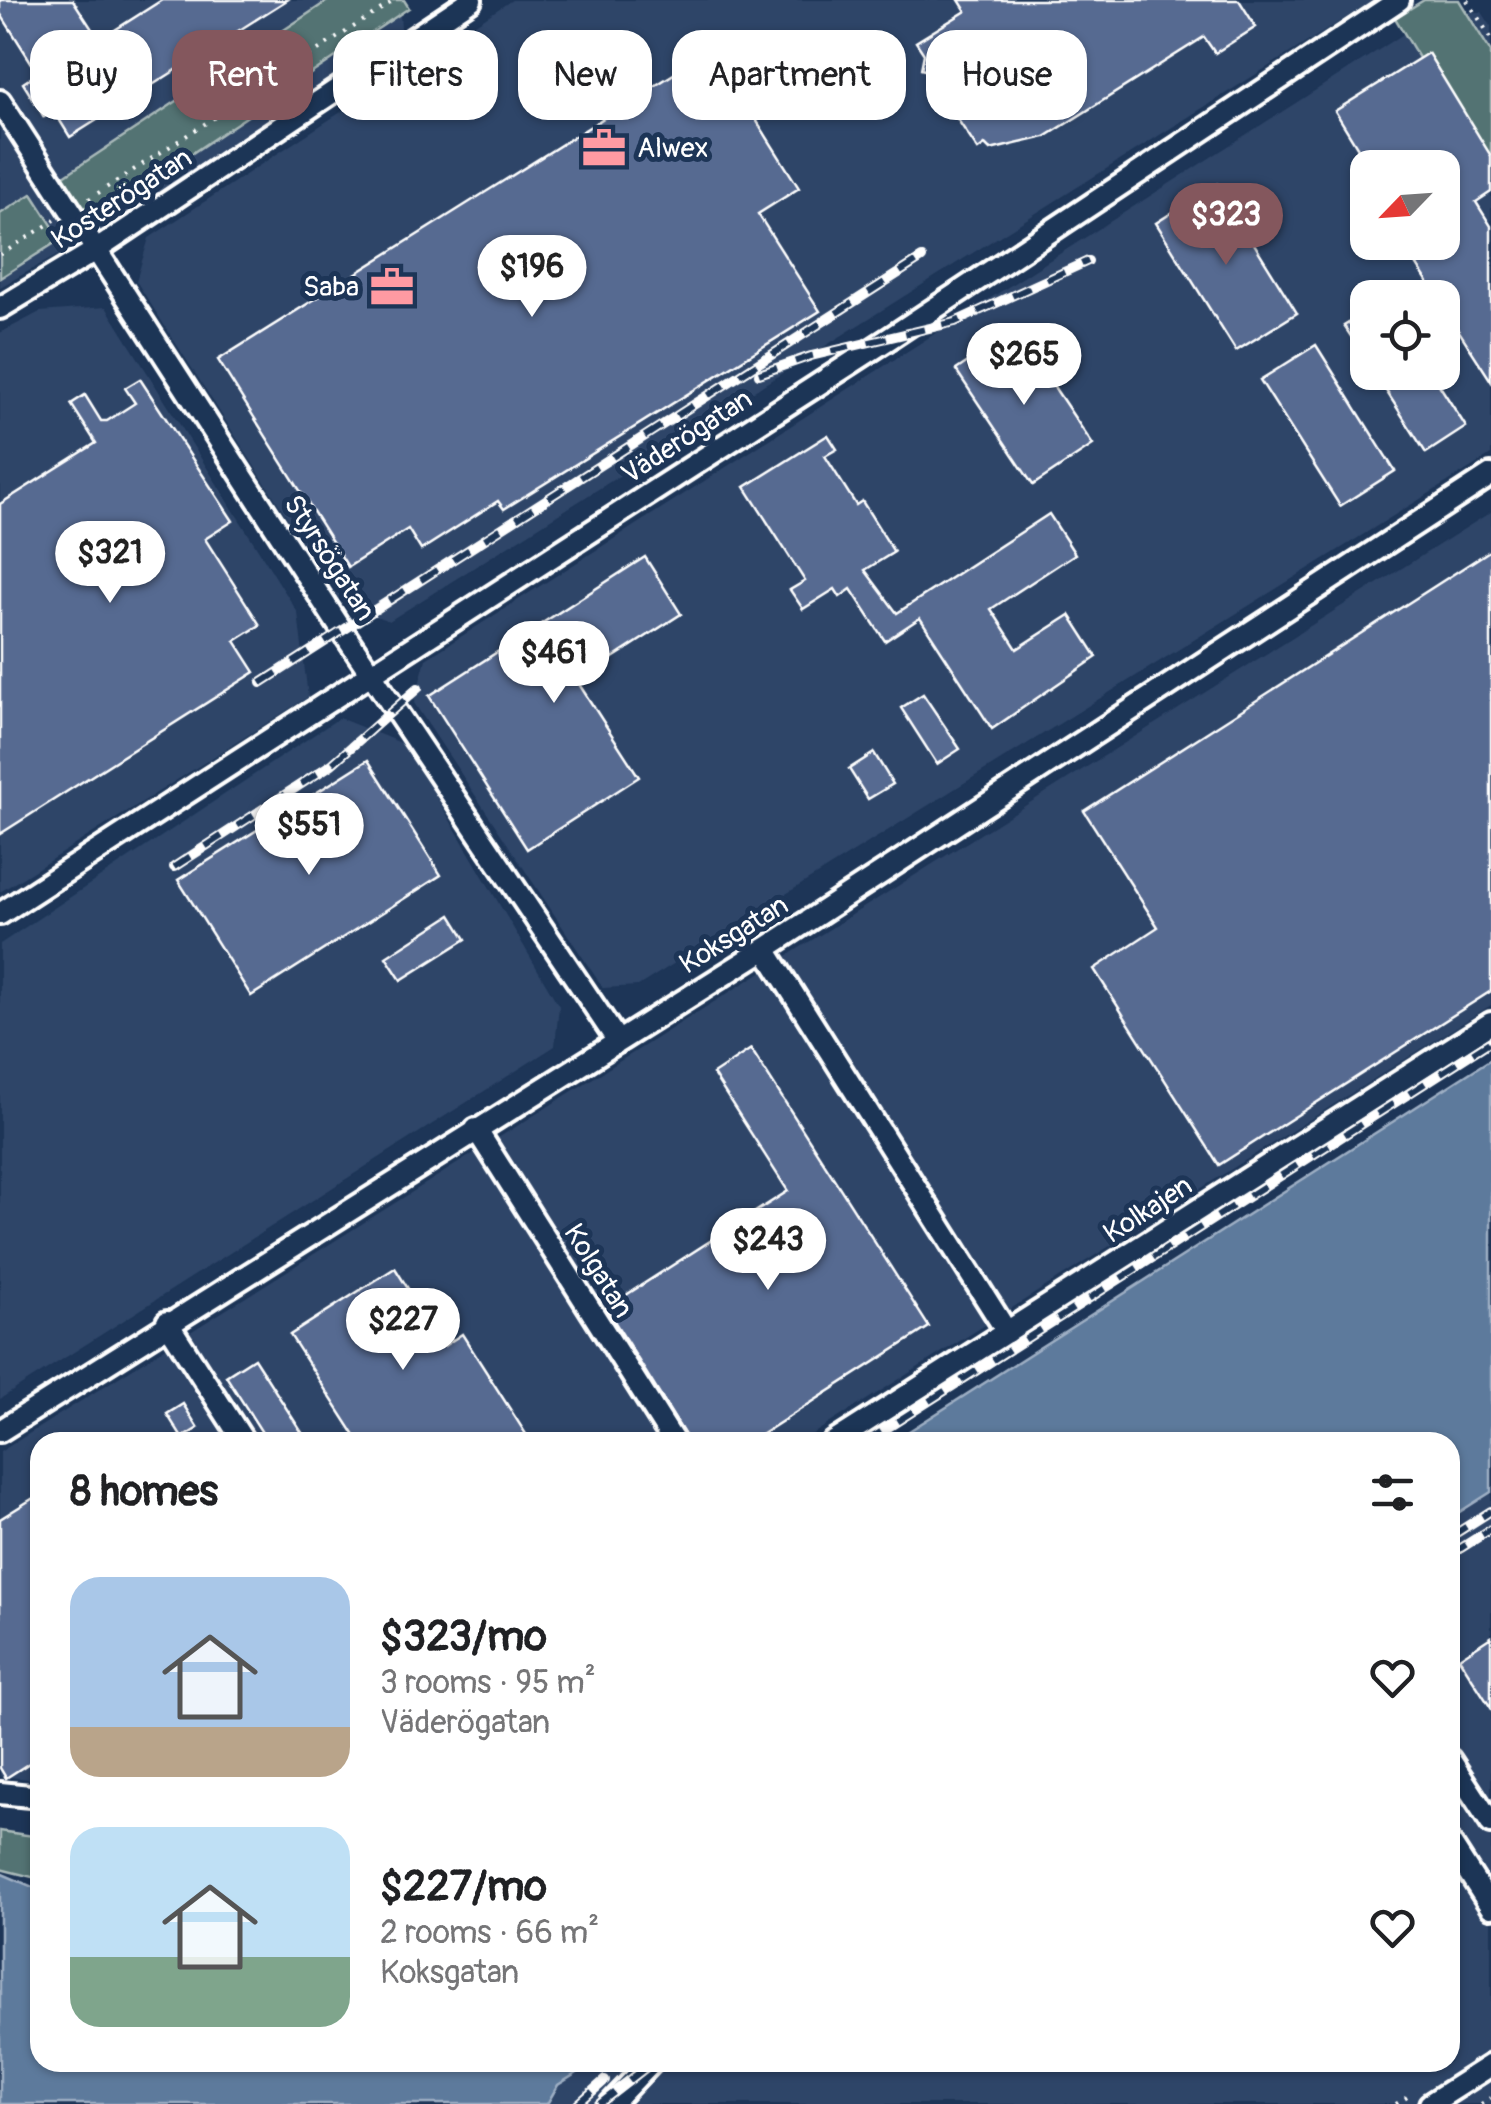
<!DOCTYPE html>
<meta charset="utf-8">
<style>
body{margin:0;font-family:Pangolin,sans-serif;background:#f6f6f6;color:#202124;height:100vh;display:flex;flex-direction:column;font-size:38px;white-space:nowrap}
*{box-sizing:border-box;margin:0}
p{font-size:32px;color:#757577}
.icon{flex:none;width:55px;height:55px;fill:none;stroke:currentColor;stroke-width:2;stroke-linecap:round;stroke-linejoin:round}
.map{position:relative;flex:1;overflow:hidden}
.panel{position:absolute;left:30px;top:1432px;width:1430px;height:640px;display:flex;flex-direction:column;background:#fff;border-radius:30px;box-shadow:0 2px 8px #0004}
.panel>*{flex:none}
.guide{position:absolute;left:30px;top:30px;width:1432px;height:90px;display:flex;gap:20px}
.needle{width:65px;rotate:245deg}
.controls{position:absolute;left:1350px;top:150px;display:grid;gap:20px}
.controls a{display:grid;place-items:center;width:110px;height:110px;border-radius:20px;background:#fff;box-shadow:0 2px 8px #0004;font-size:50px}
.price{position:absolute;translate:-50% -85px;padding:0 22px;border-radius:35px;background:#fff;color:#222;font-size:32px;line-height:65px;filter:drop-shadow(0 2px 5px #0008)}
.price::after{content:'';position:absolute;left:50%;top:60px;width:30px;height:22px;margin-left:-15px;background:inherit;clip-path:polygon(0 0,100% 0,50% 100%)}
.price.active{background:#84575d;color:#fff}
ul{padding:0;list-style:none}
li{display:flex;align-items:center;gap:30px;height:250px;padding:0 40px}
li span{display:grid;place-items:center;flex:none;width:280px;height:200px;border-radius:30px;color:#555}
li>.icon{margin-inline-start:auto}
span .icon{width:120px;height:120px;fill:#fffc;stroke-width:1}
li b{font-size:42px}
h2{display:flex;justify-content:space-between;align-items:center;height:120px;padding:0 40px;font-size:42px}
.pill{padding:0 35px;border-radius:30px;background:#fff;box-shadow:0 2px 8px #0004;font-size:35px;line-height:90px}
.pill.active{background:#84575d;color:#fff}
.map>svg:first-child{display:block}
</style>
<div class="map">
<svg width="1491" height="2104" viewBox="0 0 1491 2104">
<rect width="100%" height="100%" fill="#1d3557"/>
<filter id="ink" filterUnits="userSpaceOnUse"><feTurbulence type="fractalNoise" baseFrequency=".01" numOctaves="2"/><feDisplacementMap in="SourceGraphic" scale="20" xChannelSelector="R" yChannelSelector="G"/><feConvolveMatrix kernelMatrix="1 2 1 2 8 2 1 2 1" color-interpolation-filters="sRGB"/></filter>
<g filter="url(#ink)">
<g fill="#2e4568" fill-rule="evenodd">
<path d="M 0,0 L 399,0 L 401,29 L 141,209 L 0,287 Z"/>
<path d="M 512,0 L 1374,0 L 389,621 L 342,603 L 136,281 L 149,238 Z"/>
<path d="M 1438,12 L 1482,12 L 1491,26 L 1491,455 L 638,986 L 603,988 L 414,703 L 426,659 ZM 1368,168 L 1442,168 L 1442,242 L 1368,242 ZM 1368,298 L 1442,298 L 1442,372 L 1368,372 Z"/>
<path d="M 106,307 L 298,613 L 308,697 L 0,892 L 0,333 L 40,312 Z"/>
<path d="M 1491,512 L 1491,1005 L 800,1442 L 40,1442 L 40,1780 L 0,1776 L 0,1452 Z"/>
<path d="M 339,718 L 406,745 L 559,1006 L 555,1046 L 0,1399 L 0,944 Z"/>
<path d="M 1491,1492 L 1491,2104 L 547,2104 L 558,2085 L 593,2062 L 1450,2062 L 1450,1518 Z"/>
</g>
<g fill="#537373" stroke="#a9b9b9" stroke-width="2.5">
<path d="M 329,0 L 404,0 L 409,8 L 91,221 L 61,178 Z"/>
<path d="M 1424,0 L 1459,0 L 1491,52 L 1491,178 L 1395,18 Z"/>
<path d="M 32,194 L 61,239 L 0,278 L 0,214 Z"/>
<path d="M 0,1831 L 40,1837 L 40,1879 L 0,1869 Z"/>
</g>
<g fill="#5d7a9c" stroke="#9eafc4" stroke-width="2.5">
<path d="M 1491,1059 L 1491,1492 L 1450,1518 L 1450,1442 L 892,1442 Z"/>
<path d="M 0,1873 L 40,1890 L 40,2062 L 593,2063 L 558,2085 L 547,2104 L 0,2104 Z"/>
</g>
<g fill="#576a91" stroke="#fff" stroke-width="2.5">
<path d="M 0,0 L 73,0 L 99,40 L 162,0 L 287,0 L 70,137 L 54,111 L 44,117 L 23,83 L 38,73 L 0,13 Z"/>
<path d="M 959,0 L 1239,0 L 1256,27 L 1215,53 L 1204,37 L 1045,137 L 990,150 L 985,145 L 978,150 L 948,105 L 1004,68 L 985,42 L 935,73 L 921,69 L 924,54 L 916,42 L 966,11 Z"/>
<path d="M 712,50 L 799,188 L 758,214 L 820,311 L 504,509 L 498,501 L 421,550 L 408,529 L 348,567 L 218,360 Z"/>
<path d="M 1428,53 L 1491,156 L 1491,192 L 1476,202 L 1491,226 L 1491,381 L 1442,305 L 1442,298 L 1438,298 L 1415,262 L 1442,245 L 1442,168 L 1370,168 L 1335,111 Z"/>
<path d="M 1217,184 L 1297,313 L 1236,351 L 1156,223 Z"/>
<path d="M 1368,311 L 1368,362 L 1344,326 Z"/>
<path d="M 1016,330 L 1093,445 L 1033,485 L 956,370 Z"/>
<path d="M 1316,345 L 1395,471 L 1340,506 L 1260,380 Z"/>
<path d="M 1374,372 L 1431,372 L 1466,427 L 1426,453 Z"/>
<path d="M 140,379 L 233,521 L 205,539 L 260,625 L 235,641 L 255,672 L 0,834 L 0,504 L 96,443 L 71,404 L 85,395 L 101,421 L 107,421 L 135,403 L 125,388 Z"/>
<path d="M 828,435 L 837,449 L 825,456 L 856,505 L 862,501 L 894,552 L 865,570 L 897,613 L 1049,514 L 1075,554 L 991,609 L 1017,649 L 1070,615 L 1097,657 L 992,729 L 920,618 L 885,641 L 851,589 L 840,597 L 835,589 L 803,609 L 790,590 L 805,581 L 745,487 Z"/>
<path d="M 1491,550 L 1491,991 L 1219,1165 L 1094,969 L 1158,927 L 1084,811 Z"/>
<path d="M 645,557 L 681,614 L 577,681 L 639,777 L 527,849 L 429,696 Z"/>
<path d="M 923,694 L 960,749 L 937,764 L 901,708 Z"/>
<path d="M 874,753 L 893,784 L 868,799 L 849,769 Z"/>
<path d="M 368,760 L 441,875 L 251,996 L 178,880 Z"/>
<path d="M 451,915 L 466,939 L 401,980 L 386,957 Z"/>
<path d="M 751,1049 L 929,1327 L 750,1442 L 689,1442 L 606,1308 L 788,1191 L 713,1074 Z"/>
<path d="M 395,1268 L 444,1346 L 462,1334 L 531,1442 L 359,1442 L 290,1335 Z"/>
<path d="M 254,1358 L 308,1442 L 268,1442 L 226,1376 Z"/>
<path d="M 183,1404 L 198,1428 L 182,1438 L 167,1414 Z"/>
<path d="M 40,1494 L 40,1756 L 6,1778 L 0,1768 L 0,1519 Z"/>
<path d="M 1491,1637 L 1491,1708 L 1459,1658 Z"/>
</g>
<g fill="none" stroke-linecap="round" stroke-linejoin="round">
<g stroke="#fff" stroke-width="28">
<g id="minor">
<path d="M 0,101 L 341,629 L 617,1040"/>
<path d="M 0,308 L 98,249 L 471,0"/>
<path d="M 0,914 L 890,338 L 1399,0"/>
<path d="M 765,949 L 1007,1332"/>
<path d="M 476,1129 L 674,1442"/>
<path d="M 167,1322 L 244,1442"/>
<path d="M 0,1431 L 765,949 L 1491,475"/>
<path d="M 834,1442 L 1491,1023"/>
<path d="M 1450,1760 L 1491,1823"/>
<path d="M 0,1793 L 40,1797"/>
<path d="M 1450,1843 L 1491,1907"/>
<path d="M 611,2104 L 651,2062"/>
<path d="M 1430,2104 L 1491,2065"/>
</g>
</g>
<g stroke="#fff" stroke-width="4" stroke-dasharray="2.5 8" stroke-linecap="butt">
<path d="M 1467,0 L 1491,38"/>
<path d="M 89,199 L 395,0"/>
<path d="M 0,255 L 55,220"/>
<path d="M 1396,2104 L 1412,2094"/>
<path d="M 1481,2104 L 1491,2098"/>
</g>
<use href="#minor" stroke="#1d3557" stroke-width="20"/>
<g stroke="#fff" stroke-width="10">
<g id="rail">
<path d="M 759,374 L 811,356 L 955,322 L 1088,261"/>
<path d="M 261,683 L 922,258"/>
<path d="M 174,867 L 332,764 L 418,688"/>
<path d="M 865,1442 L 1491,1041"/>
<path d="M 1450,1537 L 1491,1511"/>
<path d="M 1450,1555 L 1491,1529"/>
<path d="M 578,2104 L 605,2080"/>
<path d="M 599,2104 L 653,2062"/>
</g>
</g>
<use href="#rail" stroke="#1d3557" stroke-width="6" stroke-dasharray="19" stroke-linecap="butt"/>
</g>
</g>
<defs>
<g id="office-bare" transform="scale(3.45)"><path d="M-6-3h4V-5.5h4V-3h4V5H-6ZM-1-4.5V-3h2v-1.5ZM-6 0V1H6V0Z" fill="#ff9aa2" stroke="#1d3557" stroke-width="2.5" paint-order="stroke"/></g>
</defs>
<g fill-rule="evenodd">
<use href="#office-bare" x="604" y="148"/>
<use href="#office-bare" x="392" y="287"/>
</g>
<g text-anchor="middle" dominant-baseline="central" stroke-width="10" stroke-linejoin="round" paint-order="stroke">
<g font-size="28" fill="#fff" stroke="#1d3557" text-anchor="start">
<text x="637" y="148">Alwex</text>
<text x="359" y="287" text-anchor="end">Saba</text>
</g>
<g font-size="28" fill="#fff" stroke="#1d3557">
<text transform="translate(122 199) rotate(-33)">Kosterögatan</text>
<text transform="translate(687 437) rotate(-33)">Väderögatan</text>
<text transform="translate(329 558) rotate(57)">Styrsögatan</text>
<text transform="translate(734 935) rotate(-32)">Koksgatan</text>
<text transform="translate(1148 1210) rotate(-33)">Kolkajen</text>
<text transform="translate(598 1271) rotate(58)">Kolgatan</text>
</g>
</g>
</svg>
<div class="controls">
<a><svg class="needle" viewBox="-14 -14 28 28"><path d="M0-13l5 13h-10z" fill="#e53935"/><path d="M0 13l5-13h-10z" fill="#757577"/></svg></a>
<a><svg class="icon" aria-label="locate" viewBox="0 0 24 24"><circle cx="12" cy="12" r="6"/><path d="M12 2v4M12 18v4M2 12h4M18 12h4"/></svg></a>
</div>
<b class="price active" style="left:1226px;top:268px">$323</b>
<b class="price" style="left:532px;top:320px">$196</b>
<b class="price" style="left:1024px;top:408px">$265</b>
<b class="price" style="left:110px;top:606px">$321</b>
<b class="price" style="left:554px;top:706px">$461</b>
<b class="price" style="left:309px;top:878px">$551</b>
<b class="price" style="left:768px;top:1293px">$243</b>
<b class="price" style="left:403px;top:1373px">$227</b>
<div class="guide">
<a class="pill">Buy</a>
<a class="pill active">Rent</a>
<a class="pill">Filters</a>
<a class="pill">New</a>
<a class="pill">Apartment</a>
<a class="pill">House</a>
</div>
<section class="panel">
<h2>8 homes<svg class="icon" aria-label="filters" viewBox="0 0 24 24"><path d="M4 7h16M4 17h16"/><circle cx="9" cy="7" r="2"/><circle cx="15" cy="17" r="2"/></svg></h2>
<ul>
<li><span style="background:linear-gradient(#a9c7e8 75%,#b9a48a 0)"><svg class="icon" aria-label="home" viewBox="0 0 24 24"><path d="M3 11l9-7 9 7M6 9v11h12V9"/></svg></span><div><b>$323/mo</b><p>3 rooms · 95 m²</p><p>Väderögatan</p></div><svg class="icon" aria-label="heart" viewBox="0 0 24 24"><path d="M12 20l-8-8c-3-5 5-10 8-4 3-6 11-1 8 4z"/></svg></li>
<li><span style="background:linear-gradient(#bfe0f5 65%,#7fa58c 0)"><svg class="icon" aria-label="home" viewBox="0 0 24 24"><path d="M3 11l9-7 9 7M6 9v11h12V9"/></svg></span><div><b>$227/mo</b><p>2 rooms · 66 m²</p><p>Koksgatan</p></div><svg class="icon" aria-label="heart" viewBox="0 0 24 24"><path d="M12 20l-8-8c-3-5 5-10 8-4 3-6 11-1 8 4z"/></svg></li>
</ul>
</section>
</div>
